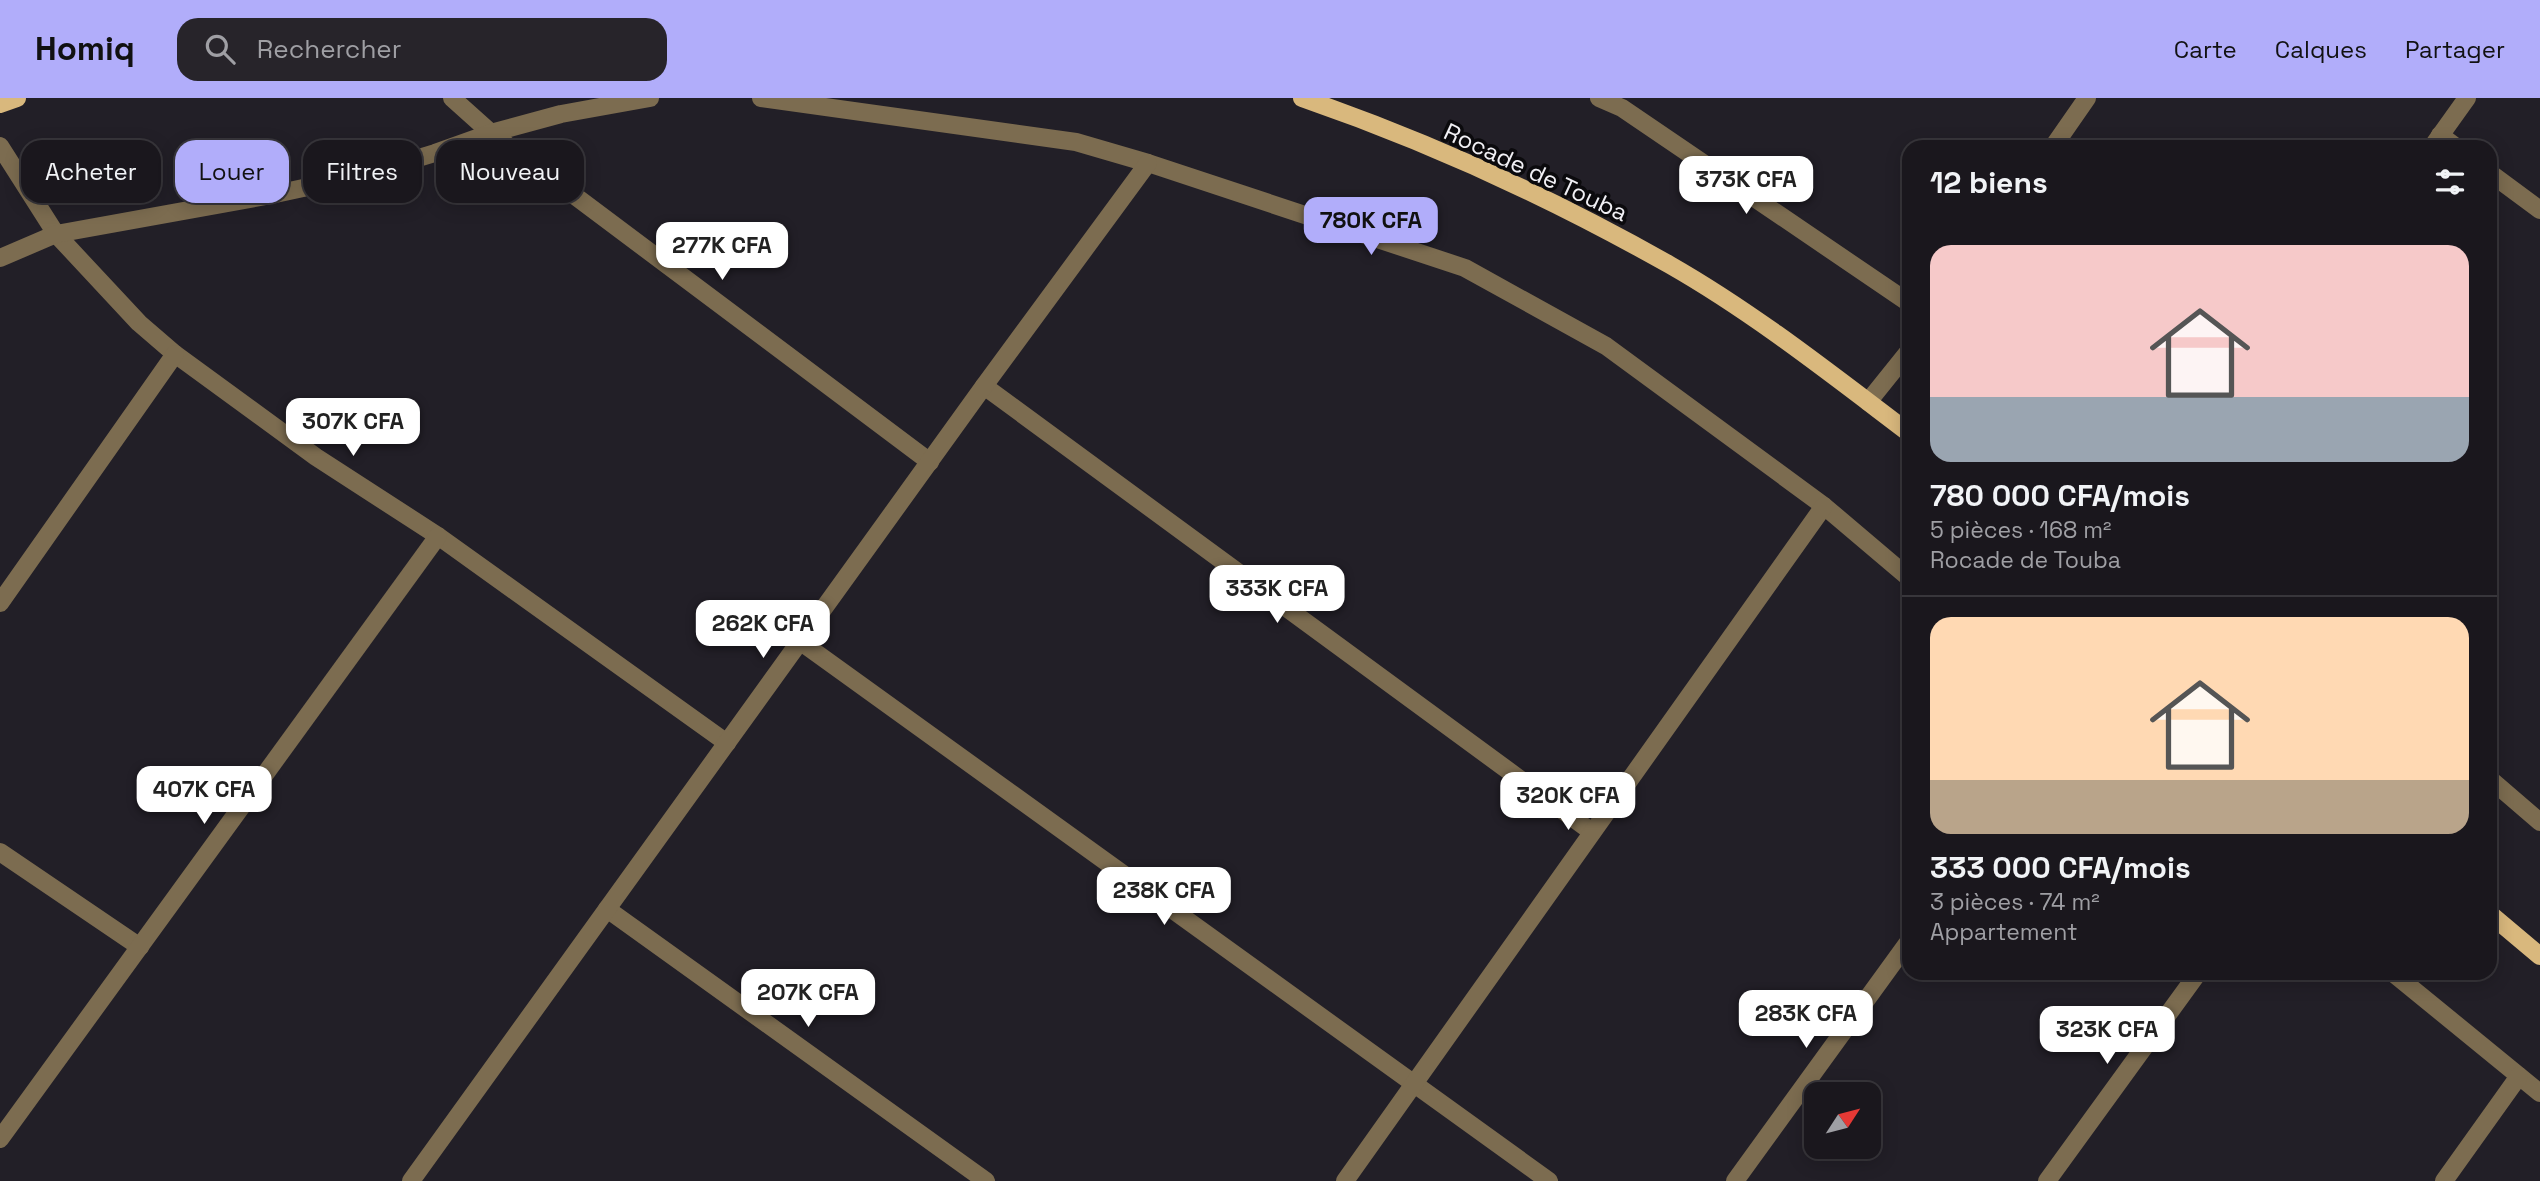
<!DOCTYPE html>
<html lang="fr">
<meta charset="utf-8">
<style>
body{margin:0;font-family:"Space Grotesk",sans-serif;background:#27242a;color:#f1f3f6;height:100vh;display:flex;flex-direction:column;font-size:26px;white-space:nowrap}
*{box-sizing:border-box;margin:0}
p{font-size:23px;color:#9f9fa4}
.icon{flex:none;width:38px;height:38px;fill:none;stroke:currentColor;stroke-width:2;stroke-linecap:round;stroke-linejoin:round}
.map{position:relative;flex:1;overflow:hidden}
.sheet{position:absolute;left:1902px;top:42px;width:595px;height:840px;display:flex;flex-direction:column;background:#1a171d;border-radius:21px;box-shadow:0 4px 18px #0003,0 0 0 2px #38363b}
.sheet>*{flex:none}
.top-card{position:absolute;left:21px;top:42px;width:665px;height:63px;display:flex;gap:14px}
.needle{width:46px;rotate:54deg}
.buttons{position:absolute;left:1804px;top:984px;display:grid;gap:14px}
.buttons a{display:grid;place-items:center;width:77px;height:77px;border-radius:14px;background:#1a171d;box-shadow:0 4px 18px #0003,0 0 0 2px #38363b;font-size:35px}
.price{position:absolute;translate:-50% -60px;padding:0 16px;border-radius:14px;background:#fff;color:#222;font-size:23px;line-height:46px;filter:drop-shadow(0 2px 4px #0008)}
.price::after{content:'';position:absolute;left:50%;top:42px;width:21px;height:16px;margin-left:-10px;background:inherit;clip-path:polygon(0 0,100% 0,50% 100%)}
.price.selected{background:#b1adfa;color:#111}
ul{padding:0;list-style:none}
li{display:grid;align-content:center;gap:14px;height:371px;padding:0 28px}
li+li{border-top:2px solid #38363b}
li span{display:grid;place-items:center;height:217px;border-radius:21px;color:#555}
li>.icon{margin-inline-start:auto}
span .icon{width:126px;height:126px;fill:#fffc;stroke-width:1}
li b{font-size:30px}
h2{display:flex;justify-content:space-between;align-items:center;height:84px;padding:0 28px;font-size:30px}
.pill{padding:0 24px;border-radius:21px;background:#1a171d;box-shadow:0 4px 18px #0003,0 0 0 2px #38363b;font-size:24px;line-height:63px}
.pill.selected{background:#b1adfa;color:#111}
header{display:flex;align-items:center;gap:42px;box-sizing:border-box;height:98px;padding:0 35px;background:#b1adfa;color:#111}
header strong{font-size:33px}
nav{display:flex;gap:38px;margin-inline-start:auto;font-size:24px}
.search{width:490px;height:63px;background:#27242a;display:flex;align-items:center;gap:18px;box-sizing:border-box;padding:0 24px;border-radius:21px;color:#9f9fa4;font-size:26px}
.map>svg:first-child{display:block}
</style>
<header>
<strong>Homiq</strong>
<div class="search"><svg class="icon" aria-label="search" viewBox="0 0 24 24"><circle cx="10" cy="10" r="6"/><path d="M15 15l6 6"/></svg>Rechercher</div>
<nav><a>Carte</a><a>Calques</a><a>Partager</a></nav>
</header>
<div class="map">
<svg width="2540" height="1083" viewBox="0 0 2540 1083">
<rect width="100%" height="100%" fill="#221f27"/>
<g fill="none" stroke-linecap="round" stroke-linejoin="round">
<g stroke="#7c6c50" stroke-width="18">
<path d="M 452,0 L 491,35 L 930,364"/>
<path d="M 761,0 L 1076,44 L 1148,65 L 1465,170 L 1606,248 L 1824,408 L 1909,480"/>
<path d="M 1599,0 L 1622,10 L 1909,205"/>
<path d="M 2440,37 L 2456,49"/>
<path d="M 0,48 L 56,136 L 139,225 L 175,256 L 316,359 L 438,438 L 727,645"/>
<path d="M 2053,49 L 2087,0"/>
<path d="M 2432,49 L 2467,0"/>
<path d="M 2490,75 L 2540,112"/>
<path d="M 0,160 L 56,136 L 266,98 L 359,78 L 435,55 L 491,35 L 561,16 L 650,0"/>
<path d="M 984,288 L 1592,734"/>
<path d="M 1868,304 L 1909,253"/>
<path d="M 0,505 L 175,256"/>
<path d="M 801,544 L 1549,1083"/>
<path d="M 2490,681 L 2540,724"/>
<path d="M 0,754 L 140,849"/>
<path d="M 607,811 L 986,1083"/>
<path d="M 2393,875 L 2540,995"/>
<path d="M 0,1041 L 438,438"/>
<path d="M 411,1083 L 984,288 L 1148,65"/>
<path d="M 1345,1083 L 1824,408"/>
<path d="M 1735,1083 L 1909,843"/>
<path d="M 2047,1083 L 2198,875"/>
<path d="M 2444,1083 L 2519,978"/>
</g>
<g stroke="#d9b87d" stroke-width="18">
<path d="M 1302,0 C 1427,43 1555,102 1670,167 C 1754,215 1831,276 1909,335"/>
<path d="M 0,6 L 17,0"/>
<path d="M 2490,816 L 2540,858"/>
</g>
</g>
<g text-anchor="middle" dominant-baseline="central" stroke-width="7" stroke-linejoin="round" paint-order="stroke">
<g font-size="24" fill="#f1f0f5" stroke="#0b0a0d">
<text transform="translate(1536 74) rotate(25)">Rocade de Touba</text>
</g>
</g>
</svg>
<div class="buttons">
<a><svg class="needle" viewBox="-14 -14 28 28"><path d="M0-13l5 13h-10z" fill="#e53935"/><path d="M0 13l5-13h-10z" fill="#9f9fa4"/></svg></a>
</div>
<b class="price" style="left:1746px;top:118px">373K CFA</b>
<b class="price selected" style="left:1371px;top:159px">780K CFA</b>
<b class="price" style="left:722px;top:184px">277K CFA</b>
<b class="price" style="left:353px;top:360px">307K CFA</b>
<b class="price" style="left:1277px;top:527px">333K CFA</b>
<b class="price" style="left:763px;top:562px">262K CFA</b>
<b class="price" style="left:204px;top:728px">407K CFA</b>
<b class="price" style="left:1568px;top:734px">320K CFA</b>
<b class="price" style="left:1164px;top:829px">238K CFA</b>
<b class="price" style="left:808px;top:931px">207K CFA</b>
<b class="price" style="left:1806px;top:952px">283K CFA</b>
<b class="price" style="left:2107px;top:968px">323K CFA</b>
<div class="top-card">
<a class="pill">Acheter</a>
<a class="pill selected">Louer</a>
<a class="pill">Filtres</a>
<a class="pill">Nouveau</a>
</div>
<section class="sheet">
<h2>12 biens<svg class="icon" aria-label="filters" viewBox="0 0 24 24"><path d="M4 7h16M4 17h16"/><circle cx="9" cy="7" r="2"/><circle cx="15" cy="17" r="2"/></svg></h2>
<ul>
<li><span style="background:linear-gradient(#f6c9c9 70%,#9aa5b1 0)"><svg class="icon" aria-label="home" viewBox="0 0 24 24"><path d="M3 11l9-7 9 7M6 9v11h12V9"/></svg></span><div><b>780 000 CFA/mois</b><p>5 pièces · 168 m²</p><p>Rocade de Touba</p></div></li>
<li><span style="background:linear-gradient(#ffd9b3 75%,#b9a48a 0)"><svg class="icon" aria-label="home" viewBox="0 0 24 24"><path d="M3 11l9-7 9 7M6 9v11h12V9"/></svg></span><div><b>333 000 CFA/mois</b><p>3 pièces · 74 m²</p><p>Appartement</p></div></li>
</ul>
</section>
</div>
